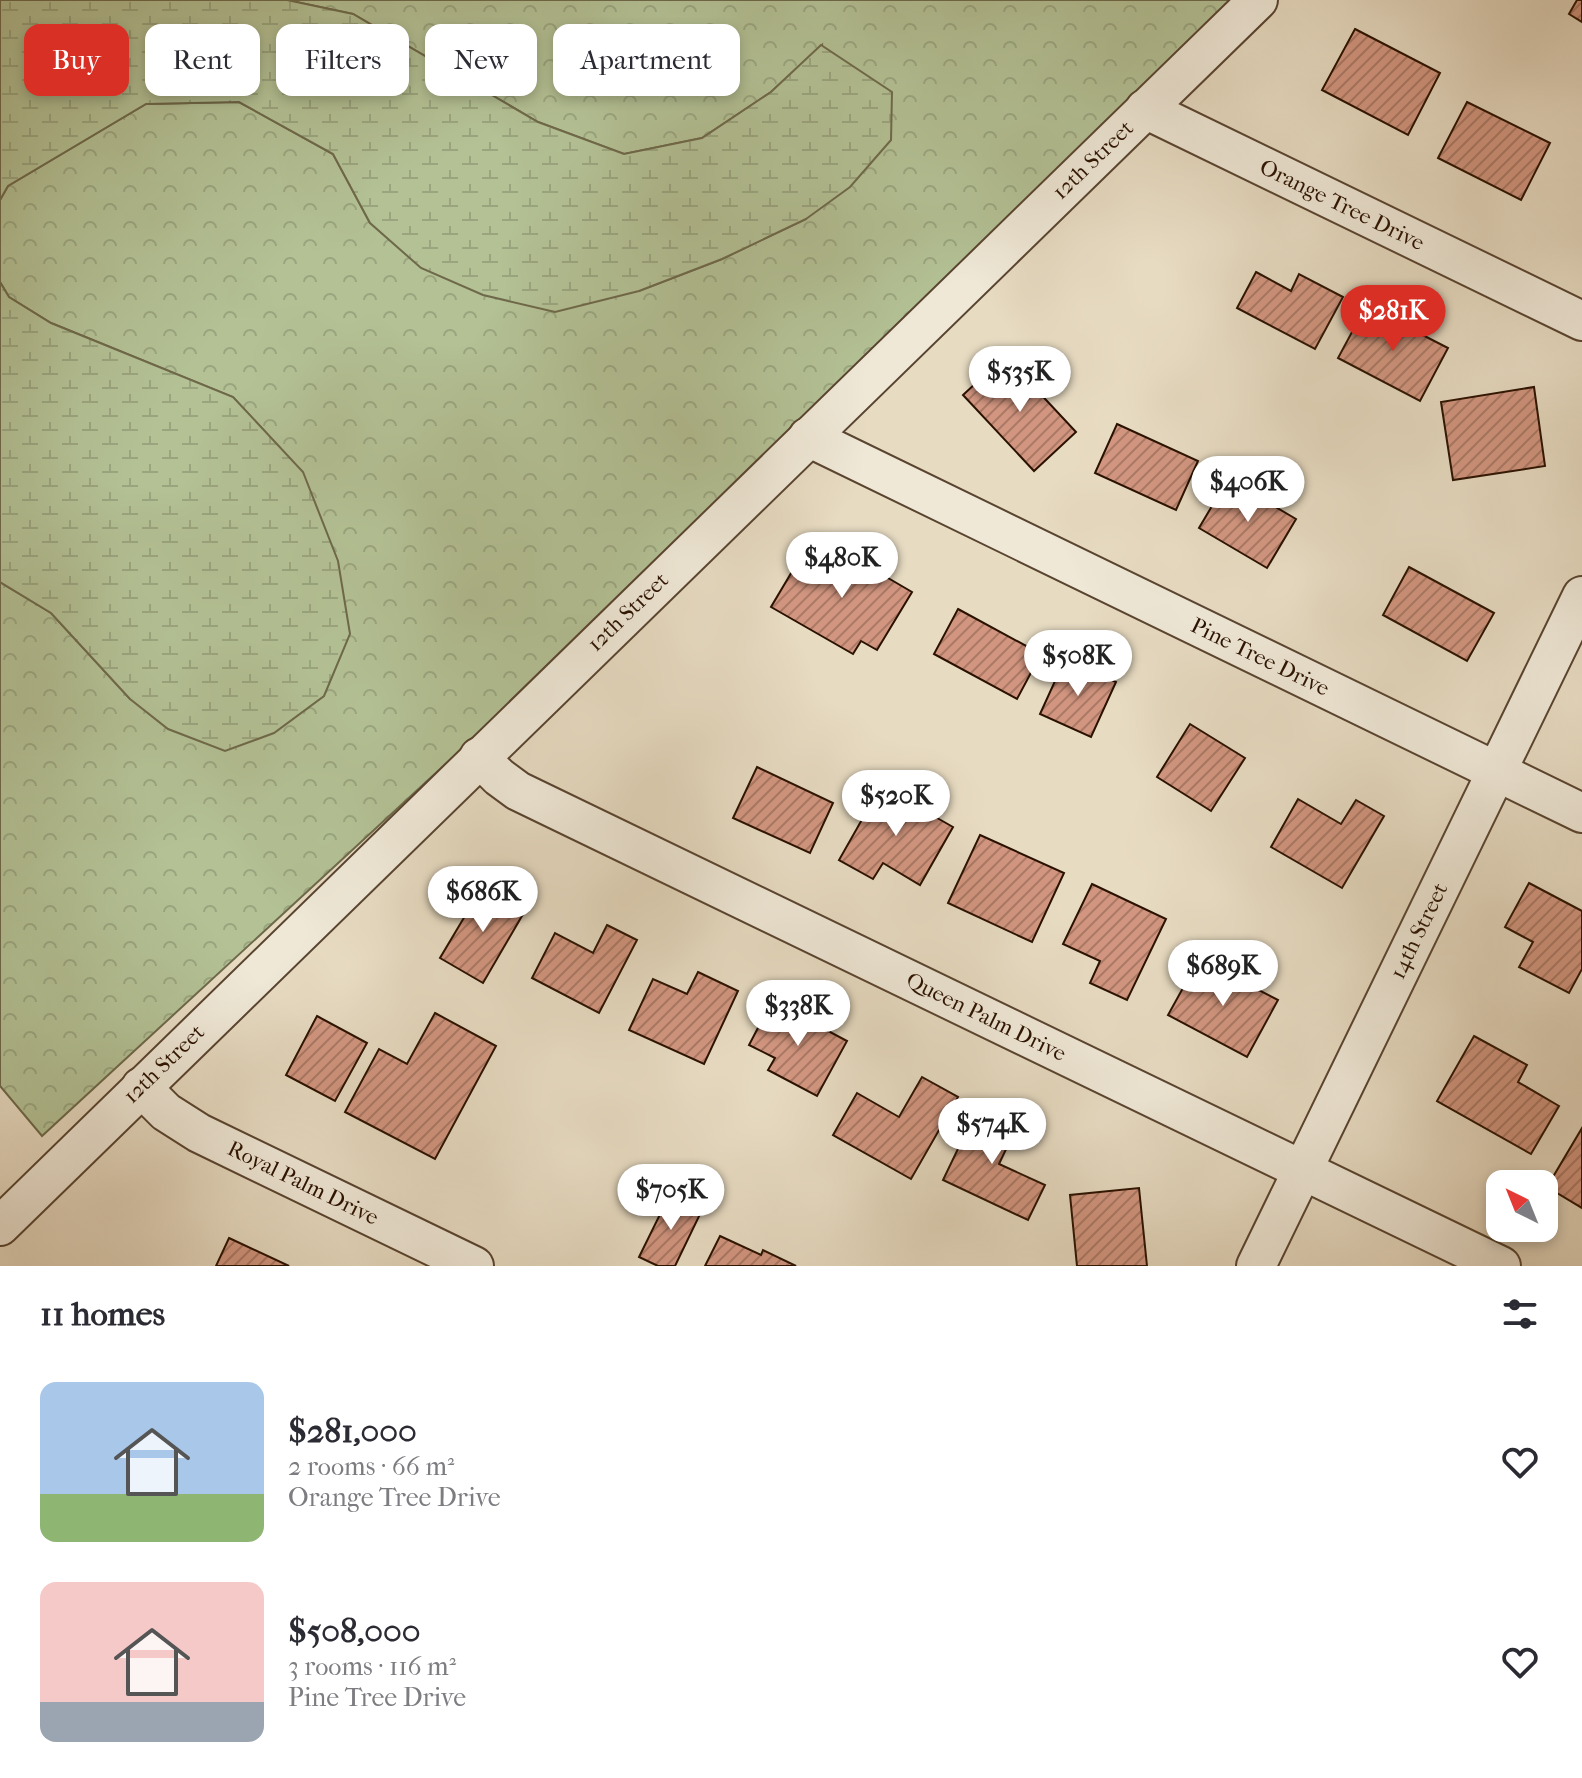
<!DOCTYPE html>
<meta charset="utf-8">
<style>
body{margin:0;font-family:"IM FELL French Canon",serif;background:#f2f2f3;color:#2b2b33;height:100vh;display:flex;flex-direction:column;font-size:30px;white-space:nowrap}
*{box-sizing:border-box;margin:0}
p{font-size:26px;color:#7c7c81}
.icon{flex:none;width:44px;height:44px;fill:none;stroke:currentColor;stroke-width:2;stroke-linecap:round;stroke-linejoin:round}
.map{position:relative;height:1266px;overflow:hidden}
.sheet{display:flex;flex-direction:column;background:#fff;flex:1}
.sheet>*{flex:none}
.banner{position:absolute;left:24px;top:24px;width:800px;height:72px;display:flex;gap:16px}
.needle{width:52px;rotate:317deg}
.controls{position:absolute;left:1486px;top:1170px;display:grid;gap:16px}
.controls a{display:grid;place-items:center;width:72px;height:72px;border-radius:16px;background:#fff;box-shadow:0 4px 12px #0003;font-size:40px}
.price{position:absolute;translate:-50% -68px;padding:0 18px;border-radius:28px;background:#fff;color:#222;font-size:26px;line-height:52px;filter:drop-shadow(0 2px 4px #0008)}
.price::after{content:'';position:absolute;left:50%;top:48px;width:24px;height:18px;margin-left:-12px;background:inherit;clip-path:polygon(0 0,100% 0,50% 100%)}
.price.active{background:#d93025;color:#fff}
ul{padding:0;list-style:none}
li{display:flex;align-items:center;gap:24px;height:200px;padding:0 40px}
li span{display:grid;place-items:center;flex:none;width:224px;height:160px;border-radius:16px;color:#555}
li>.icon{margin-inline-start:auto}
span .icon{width:96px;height:96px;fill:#fffc;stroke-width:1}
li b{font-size:34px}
h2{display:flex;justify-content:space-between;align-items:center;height:96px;padding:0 40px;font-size:34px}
.chip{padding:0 28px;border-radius:16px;background:#fff;box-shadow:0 4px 12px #0003;font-size:28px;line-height:72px}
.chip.active{background:#d93025;color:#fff}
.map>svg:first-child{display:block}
</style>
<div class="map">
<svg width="1582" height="1266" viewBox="0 0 1582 1266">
<defs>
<pattern id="forest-crowns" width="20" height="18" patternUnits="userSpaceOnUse" patternTransform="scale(2)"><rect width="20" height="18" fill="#b3c195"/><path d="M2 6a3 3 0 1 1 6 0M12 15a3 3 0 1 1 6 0" fill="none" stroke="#9aa57f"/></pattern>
<pattern id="wetland-marsh" width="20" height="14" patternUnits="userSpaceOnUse" patternTransform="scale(2)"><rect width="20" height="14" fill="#b3c195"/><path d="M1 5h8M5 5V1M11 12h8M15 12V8" fill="none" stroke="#9aa57f"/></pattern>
<pattern id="building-hatch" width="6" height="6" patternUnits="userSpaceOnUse" patternTransform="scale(2)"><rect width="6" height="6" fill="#d29680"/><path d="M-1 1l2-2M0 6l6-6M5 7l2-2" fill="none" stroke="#ab7966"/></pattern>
</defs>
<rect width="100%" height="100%" fill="#e7dbc2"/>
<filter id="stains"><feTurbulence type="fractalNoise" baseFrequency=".0025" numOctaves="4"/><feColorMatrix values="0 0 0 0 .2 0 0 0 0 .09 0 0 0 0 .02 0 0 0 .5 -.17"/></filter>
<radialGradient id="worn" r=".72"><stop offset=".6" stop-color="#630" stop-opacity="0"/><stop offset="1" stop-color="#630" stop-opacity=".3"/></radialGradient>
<path fill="url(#forest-crowns)" stroke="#6e694a" stroke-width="2" d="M 287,0 L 1264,0 L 988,264 L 42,1136 L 0,1086 L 0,582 L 51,613 L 130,699 L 303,473 L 233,397 L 51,323 L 9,297 L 0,282 L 0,200 L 8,186 L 146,104 L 239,102 L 333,154 L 370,223 L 639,291 L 722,259 L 806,219 L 822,45 L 771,92 L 702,138 L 624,154 L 538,122 L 353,14 Z"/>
<g fill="url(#wetland-marsh)" stroke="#6e694a" stroke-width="2">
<path d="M 0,0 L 287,0 L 353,14 L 538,122 L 624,154 L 702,138 L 771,92 L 821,45 L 892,92 L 891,140 L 850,187 L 806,219 L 722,259 L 639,291 L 555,312 L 483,295 L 421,268 L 370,223 L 333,154 L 239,102 L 146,104 L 8,186 L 0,200 Z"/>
<path d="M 0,282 L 9,297 L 51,323 L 233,397 L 303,472 L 338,561 L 350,634 L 324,696 L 274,733 L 225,751 L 168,729 L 130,699 L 51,613 L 0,582 Z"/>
</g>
<g fill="url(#building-hatch)" stroke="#2a1100" stroke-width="2">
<path d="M 1577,0 L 1582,0 L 1582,22 L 1569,14 Z"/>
<path d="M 1355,29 L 1440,73 L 1408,135 L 1322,90 Z"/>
<path d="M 1467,102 L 1550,143 L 1521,200 L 1438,158 Z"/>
<path d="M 1256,272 L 1291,291 L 1299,274 L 1343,297 L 1315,349 L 1237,308 Z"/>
<path d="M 1366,306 L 1448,348 L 1420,401 L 1338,358 Z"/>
<path d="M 1005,356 L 1076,432 L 1034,471 L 963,395 Z"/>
<path d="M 1534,387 L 1545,466 L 1453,480 L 1441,402 Z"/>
<path d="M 1117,424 L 1198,461 L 1176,510 L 1095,473 Z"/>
<path d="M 1228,479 L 1296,519 L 1267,568 L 1199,528 Z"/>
<path d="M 835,547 L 912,592 L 877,650 L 861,641 L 853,654 L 771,607 L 803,553 L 824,565 Z"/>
<path d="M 1409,567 L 1494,613 L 1467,661 L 1383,615 Z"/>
<path d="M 958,609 L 1041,654 L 1017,699 L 934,654 Z"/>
<path d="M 1065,659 L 1116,682 L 1091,737 L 1040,714 Z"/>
<path d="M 1190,724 L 1245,758 L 1211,811 L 1157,777 Z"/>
<path d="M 757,767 L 833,803 L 810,853 L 733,818 Z"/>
<path d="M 881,786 L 953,827 L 920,885 L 883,863 L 873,879 L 839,860 Z"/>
<path d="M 1298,799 L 1341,824 L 1356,800 L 1384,816 L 1342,888 L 1271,847 Z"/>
<path d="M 980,835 L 1064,873 L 1032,942 L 948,903 Z"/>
<path d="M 1529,883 L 1582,911 L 1582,969 L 1569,993 L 1519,967 L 1533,942 L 1505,927 Z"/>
<path d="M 484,884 L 526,909 L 483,983 L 440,958 Z"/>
<path d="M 1092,884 L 1166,919 L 1127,1000 L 1090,983 L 1100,961 L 1063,944 Z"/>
<path d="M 607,925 L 637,940 L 599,1013 L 532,978 L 555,933 L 593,953 Z"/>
<path d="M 1199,959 L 1278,1000 L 1247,1057 L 1168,1015 Z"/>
<path d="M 698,972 L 738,991 L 704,1064 L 629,1030 L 653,979 L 687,994 Z"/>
<path d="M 772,1001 L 847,1041 L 817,1096 L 768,1070 L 775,1058 L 749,1045 Z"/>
<path d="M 435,1013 L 496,1046 L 435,1159 L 345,1112 L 379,1049 L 407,1064 Z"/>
<path d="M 317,1016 L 367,1043 L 335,1101 L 286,1075 Z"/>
<path d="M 1474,1036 L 1527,1065 L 1518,1082 L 1559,1106 L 1531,1154 L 1437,1101 Z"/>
<path d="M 922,1077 L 958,1097 L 911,1179 L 833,1135 L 857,1093 L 899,1117 Z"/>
<path d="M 979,1105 L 1018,1124 L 999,1164 L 1045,1185 L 1028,1220 L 943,1180 Z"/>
<path d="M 1582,1128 L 1582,1208 L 1547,1187 Z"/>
<path d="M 1139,1188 L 1147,1266 L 1077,1266 L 1070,1195 Z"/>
<path d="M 671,1192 L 703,1208 L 675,1266 L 658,1266 L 639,1257 Z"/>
<path d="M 720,1236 L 761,1255 L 763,1250 L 796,1266 L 705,1266 Z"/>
<path d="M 229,1238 L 289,1266 L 216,1266 Z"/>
</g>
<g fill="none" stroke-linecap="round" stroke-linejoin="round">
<g stroke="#594430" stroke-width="42">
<g id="street">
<path d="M 1145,109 L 1582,321"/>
<path d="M 808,437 L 1582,813"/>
<path d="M 479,757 L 499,777 L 518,791 L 1501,1266"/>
<path d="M 141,1087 L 166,1112 L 199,1133 L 474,1266"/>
<path d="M 0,1226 L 1258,0"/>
<path d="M 1256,1266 L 1582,596"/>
</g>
</g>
<use href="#street" stroke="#efe8d7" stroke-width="38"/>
</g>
<g text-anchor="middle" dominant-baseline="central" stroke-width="6" stroke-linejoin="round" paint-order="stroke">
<g font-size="22" fill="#2a1100" stroke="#efe8d7">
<text transform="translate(1093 160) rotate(-44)">12th Street</text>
<text transform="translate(1342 205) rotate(26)">Orange Tree Drive</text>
<text transform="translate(628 612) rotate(-44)">12th Street</text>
<text transform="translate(1260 657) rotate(26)">Pine Tree Drive</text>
<text transform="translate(1419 931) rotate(-64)">14th Street</text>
<text transform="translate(986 1017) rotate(26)">Queen Palm Drive</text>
<text transform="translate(164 1064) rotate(-44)">12th Street</text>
<text transform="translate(303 1183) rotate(26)">Royal Palm Drive</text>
</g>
</g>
<rect width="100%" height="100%" filter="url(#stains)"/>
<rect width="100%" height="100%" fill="url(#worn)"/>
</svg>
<div class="controls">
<a><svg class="needle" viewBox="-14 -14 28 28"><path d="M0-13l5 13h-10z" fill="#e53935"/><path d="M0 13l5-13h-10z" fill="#7c7c81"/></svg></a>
</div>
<b class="price active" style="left:1393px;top:353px">$281K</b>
<b class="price" style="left:1020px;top:414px">$535K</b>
<b class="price" style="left:1248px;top:524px">$406K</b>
<b class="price" style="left:842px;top:600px">$480K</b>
<b class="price" style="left:1078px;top:698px">$508K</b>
<b class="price" style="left:896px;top:838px">$520K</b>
<b class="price" style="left:483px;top:934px">$686K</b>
<b class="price" style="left:1223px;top:1008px">$689K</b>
<b class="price" style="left:798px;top:1048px">$338K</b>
<b class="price" style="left:992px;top:1166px">$574K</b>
<b class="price" style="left:671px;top:1232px">$705K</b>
<div class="banner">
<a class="chip active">Buy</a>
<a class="chip">Rent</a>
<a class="chip">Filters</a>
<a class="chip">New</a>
<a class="chip">Apartment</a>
</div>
</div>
<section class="sheet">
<h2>11 homes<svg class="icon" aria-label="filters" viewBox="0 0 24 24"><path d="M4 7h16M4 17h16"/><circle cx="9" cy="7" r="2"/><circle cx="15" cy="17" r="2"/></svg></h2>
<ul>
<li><span style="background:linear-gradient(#a9c7e8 70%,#8fb573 0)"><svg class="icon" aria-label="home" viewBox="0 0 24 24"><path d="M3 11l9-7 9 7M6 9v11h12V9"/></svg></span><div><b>$281,000</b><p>2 rooms · 66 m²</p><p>Orange Tree Drive</p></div><svg class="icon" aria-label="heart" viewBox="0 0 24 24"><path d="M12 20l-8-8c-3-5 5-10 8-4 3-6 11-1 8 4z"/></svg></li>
<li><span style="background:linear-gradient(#f6c9c9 75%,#9aa5b1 0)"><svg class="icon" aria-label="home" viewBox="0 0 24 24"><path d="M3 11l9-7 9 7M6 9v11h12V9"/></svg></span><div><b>$508,000</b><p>3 rooms · 116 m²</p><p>Pine Tree Drive</p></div><svg class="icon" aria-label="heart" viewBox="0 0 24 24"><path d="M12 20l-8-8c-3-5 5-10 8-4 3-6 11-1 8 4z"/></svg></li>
</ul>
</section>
